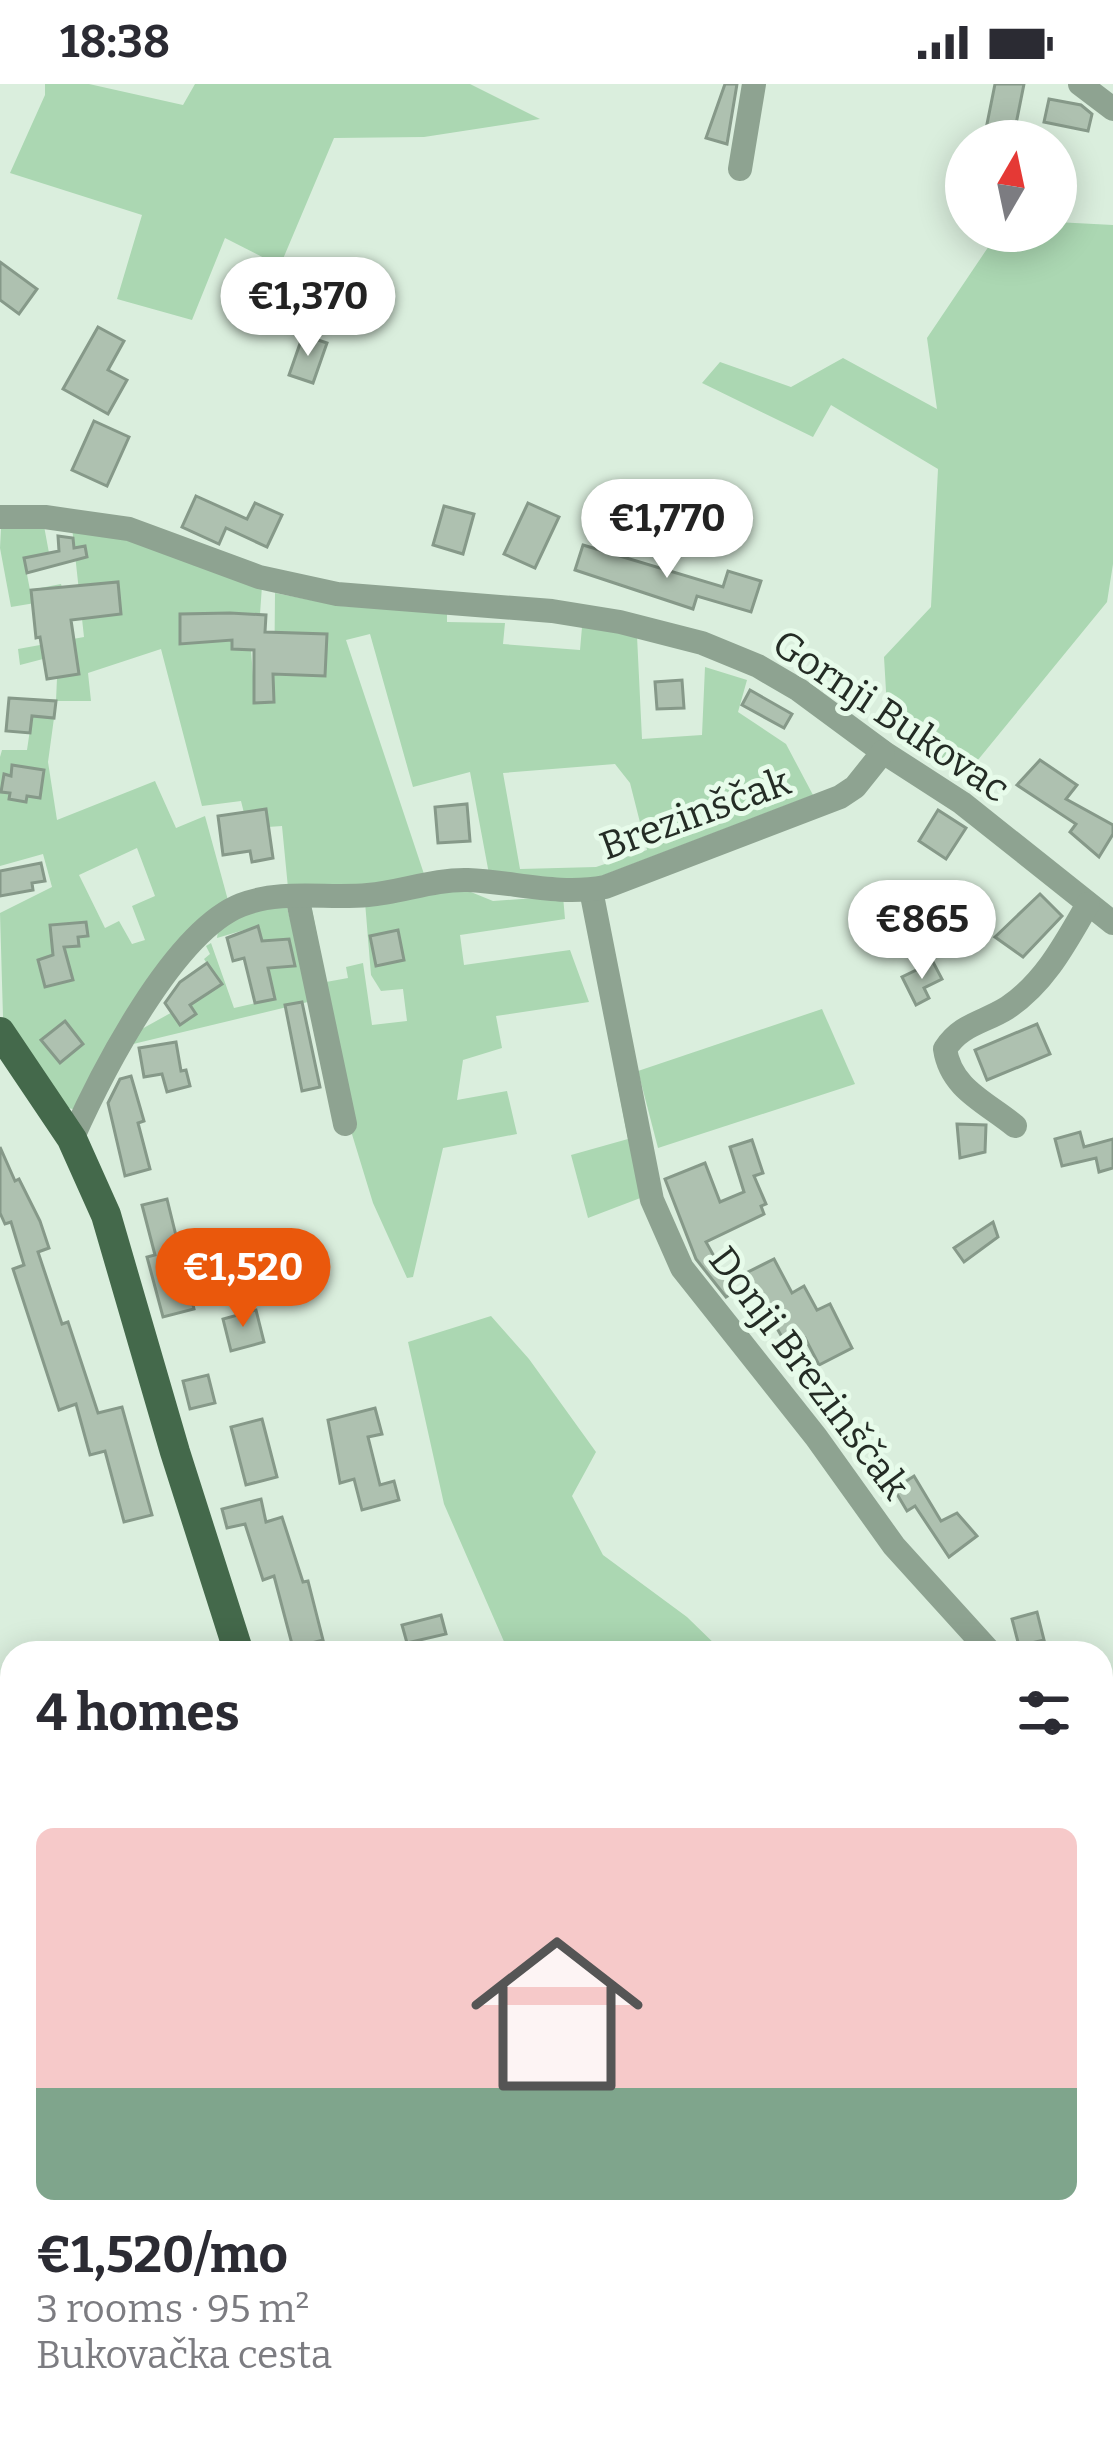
<!DOCTYPE html>
<meta charset="utf-8">
<style>
body{margin:0;font-family:Bitter,serif;background:#f2f2f3;color:#2b2b33;height:100vh;display:flex;flex-direction:column;font-size:45px;white-space:nowrap}
*{box-sizing:border-box;margin:0}
p{font-size:39px;color:#7c7c81}
.icon{flex:none;width:66px;height:66px;fill:none;stroke:currentColor;stroke-width:2;stroke-linecap:round;stroke-linejoin:round}
.map{position:relative;flex:1;overflow:hidden}
.drawer{position:absolute;left:0px;top:1557px;width:1113px;height:807px;display:flex;flex-direction:column;background:#fff;border-radius:36px 36px 0 0;box-shadow:0 6px 30px #0003}
.drawer>*{flex:none}
.needle{width:78px;rotate:9deg}
.tools{position:absolute;left:945px;top:36px;display:grid;gap:24px}
.tools a{display:grid;place-items:center;width:132px;height:132px;border-radius:50%;background:#fff;box-shadow:0 6px 30px #0003;font-size:60px}
.price{position:absolute;translate:-50% -102px;padding:0 27px;border-radius:42px;background:#fff;color:#222;font-size:39px;line-height:78px;filter:drop-shadow(0 3px 6px #0008)}
.price::after{content:'';position:absolute;left:50%;top:72px;width:36px;height:27px;margin-left:-18px;background:inherit;clip-path:polygon(0 0,100% 0,50% 100%)}
.price.active{background:#ea580c;color:#fff}
ul{padding:0;list-style:none}
li{display:grid;align-content:center;gap:24px;height:636px;padding:0 36px}
li span{display:grid;place-items:center;height:372px;border-radius:18px;color:#555}
li>.icon{margin-inline-start:auto}
span .icon{width:216px;height:216px;fill:#fffc;stroke-width:1}
li b{font-size:51px}
h2{display:flex;justify-content:space-between;align-items:center;height:144px;padding:0 36px;font-size:51px}
.status{display:flex;justify-content:space-between;align-items:center;height:84px;padding:0 60px;background:#fff;direction:ltr}
.status svg{height:33px;fill:currentColor}
.map>svg:first-child{display:block}
</style>
<div class="status"><b>18:38</b><svg viewBox="0 0 49 12"><path d="M0 12V9h3v3zM5 12V6h3v6zM10 12V3h3v9zM15 12V0h3v12zM26 1h20v11H26zM47 4h2v5h-2z"/></svg></div>
<div class="map">
<svg width="1113" height="2363" viewBox="0 0 1113 2363">
<rect width="100%" height="100%" fill="#daeedd"/>
<g fill="#abd7b2" fill-rule="evenodd">
<path d="M 45,0 L 89,0 L 183,21 L 195,0 L 470,0 L 540,35 L 424,53 L 334,54 L 280,182 L 225,154 L 192,236 L 117,215 L 142,131 L 10,89 L 45,11 Z"/>
<path d="M 1056,138 L 1113,141 L 1113,480 L 1107,518 L 964,693 L 888,641 L 884,573 L 931,523 L 938,385 L 831,321 L 813,353 L 702,299 L 720,278 L 791,303 L 843,274 L 937,325 L 927,254 L 999,147 L 1056,147 Z"/>
<path d="M 44,442 L 49,469 L 24,475 L 30,506 L 61,500 L 65,514 L 11,523 L 0,464 L 1,445 Z"/>
<path d="M 72,443 L 145,459 L 262,502 L 260,530 L 234,530 L 232,564 L 251,566 L 255,618 L 274,618 L 275,509 L 341,522 L 447,528 L 447,538 L 505,539 L 503,560 L 580,566 L 582,543 L 637,552 L 642,655 L 702,651 L 705,583 L 747,596 L 738,628 L 786,660 L 813,711 L 596,794 L 552,797 L 489,790 L 470,688 L 413,703 L 370,550 L 346,556 L 425,793 L 378,804 L 288,804 L 282,742 L 268,743 L 244,729 L 241,717 L 202,722 L 161,565 L 88,589 L 91,617 L 56,617 L 57,594 L 79,589 L 75,565 L 43,570 L 43,575 L 20,581 L 18,565 L 84,553 ZM 615,680 L 630,699 L 647,766 L 596,783 L 520,785 L 503,689 Z"/>
<path d="M 32,632 L 54,634 L 48,678 L 57,736 L 155,697 L 176,744 L 205,732 L 229,820 L 77,1026 L 68,1024 L 15,956 L 3,933 L 0,829 L 52,803 L 43,770 L 0,782 L 0,673 L 2,666 L 27,666 ZM 137,764 L 155,812 L 132,822 L 145,856 L 132,860 L 119,837 L 105,844 L 79,791 Z"/>
<path d="M 461,804 L 493,817 L 563,812 L 565,835 L 460,851 L 464,881 L 570,866 L 589,918 L 496,932 L 502,964 L 463,976 L 457,1016 L 507,1007 L 517,1050 L 443,1064 L 413,1193 L 407,1194 L 373,1119 L 351,1047 L 306,822 L 311,820 L 326,898 L 348,894 L 346,883 L 363,879 L 372,941 L 407,937 L 403,905 L 381,907 L 371,891 L 365,818 Z"/>
<path d="M 286,820 L 312,917 L 129,961 L 140,946 L 221,901 L 204,875 L 210,870 L 206,862 L 211,859 L 234,924 L 274,915 L 258,842 L 217,854 L 218,847 L 234,832 Z"/>
<path d="M 822,925 L 855,1000 L 658,1064 L 638,987 Z"/>
<path d="M 615,988 L 643,1113 L 588,1134 L 571,1071 L 628,1055 Z"/>
<path d="M 491,1232 L 529,1275 L 596,1368 L 572,1412 L 603,1471 L 687,1533 L 724,1569 L 509,1569 L 444,1420 L 408,1258 Z"/>
</g>
<g fill="#aec1b0" stroke="#869989" stroke-width="3">
<path d="M 725,0 L 737,0 L 727,60 L 706,54 Z"/>
<path d="M 995,0 L 1024,0 L 1013,55 L 985,50 Z"/>
<path d="M 1049,15 L 1081,21 L 1092,30 L 1088,47 L 1044,38 Z"/>
<path d="M 0,178 L 37,205 L 19,230 L 0,216 Z"/>
<path d="M 98,243 L 124,257 L 108,286 L 127,296 L 108,330 L 63,305 Z"/>
<path d="M 303,251 L 327,259 L 313,299 L 289,291 Z"/>
<path d="M 94,337 L 129,353 L 107,402 L 72,386 Z"/>
<path d="M 196,412 L 247,435 L 255,419 L 282,431 L 267,463 L 226,444 L 219,460 L 182,443 Z"/>
<path d="M 528,419 L 559,433 L 535,484 L 504,470 Z"/>
<path d="M 444,422 L 474,430 L 463,470 L 433,461 Z"/>
<path d="M 58,452 L 73,454 L 74,464 L 85,462 L 87,473 L 27,489 L 24,474 L 59,467 Z"/>
<path d="M 583,461 L 723,503 L 728,487 L 761,497 L 751,528 L 697,512 L 693,525 L 575,486 Z"/>
<path d="M 118,498 L 121,530 L 71,536 L 79,590 L 47,595 L 40,553 L 36,554 L 31,506 Z"/>
<path d="M 230,529 L 266,531 L 265,548 L 327,550 L 325,592 L 273,590 L 274,618 L 254,619 L 254,566 L 232,565 L 232,556 L 180,560 L 180,530 Z"/>
<path d="M 682,596 L 684,624 L 657,625 L 655,598 Z"/>
<path d="M 750,606 L 792,630 L 784,644 L 742,621 Z"/>
<path d="M 9,614 L 56,617 L 54,634 L 32,632 L 30,649 L 6,647 Z"/>
<path d="M 1040,676 L 1077,701 L 1066,715 L 1113,741 L 1113,750 L 1099,773 L 1070,748 L 1076,740 L 1017,701 Z"/>
<path d="M 12,681 L 44,686 L 40,714 L 27,712 L 26,718 L 9,715 L 10,709 L 1,708 L 4,690 L 11,692 Z"/>
<path d="M 467,720 L 470,757 L 438,759 L 435,723 Z"/>
<path d="M 266,725 L 273,774 L 252,778 L 250,767 L 223,771 L 218,732 Z"/>
<path d="M 938,726 L 966,744 L 946,775 L 919,757 Z"/>
<path d="M 41,779 L 45,797 L 32,799 L 33,806 L 0,812 L 0,787 Z"/>
<path d="M 1040,810 L 1062,832 L 1023,873 L 995,853 Z"/>
<path d="M 86,838 L 88,852 L 78,853 L 79,862 L 64,863 L 73,896 L 45,903 L 38,876 L 53,871 L 50,841 Z"/>
<path d="M 258,842 L 262,857 L 289,855 L 295,882 L 268,884 L 275,915 L 255,919 L 244,874 L 233,877 L 227,854 Z"/>
<path d="M 398,846 L 404,876 L 376,882 L 370,852 Z"/>
<path d="M 933,878 L 942,895 L 924,904 L 929,914 L 916,921 L 902,893 Z"/>
<path d="M 207,879 L 222,900 L 190,921 L 196,930 L 180,941 L 165,919 L 180,898 Z"/>
<path d="M 302,918 L 320,1003 L 302,1007 L 285,921 Z"/>
<path d="M 65,937 L 83,960 L 60,979 L 41,956 Z"/>
<path d="M 1037,940 L 1050,970 L 987,996 L 975,966 Z"/>
<path d="M 176,958 L 181,987 L 186,986 L 190,1002 L 167,1008 L 162,990 L 144,993 L 139,964 Z"/>
<path d="M 131,992 L 144,1037 L 138,1039 L 150,1085 L 125,1092 L 108,1019 L 120,995 Z"/>
<path d="M 957,1040 L 986,1041 L 985,1068 L 960,1074 Z"/>
<path d="M 1080,1048 L 1084,1063 L 1113,1055 L 1113,1084 L 1099,1088 L 1096,1074 L 1062,1082 L 1055,1055 Z"/>
<path d="M 752,1056 L 763,1089 L 754,1092 L 766,1120 L 761,1122 L 764,1130 L 706,1158 L 734,1208 L 726,1213 L 696,1175 L 665,1095 L 705,1079 L 720,1118 L 744,1108 L 730,1063 Z"/>
<path d="M 0,1063 L 15,1097 L 19,1095 L 40,1137 L 49,1164 L 38,1168 L 62,1240 L 68,1238 L 98,1329 L 122,1323 L 152,1431 L 124,1438 L 105,1367 L 90,1371 L 76,1320 L 59,1326 L 13,1185 L 24,1181 L 11,1138 L 5,1140 L 0,1129 Z"/>
<path d="M 167,1115 L 194,1225 L 163,1233 L 147,1173 L 155,1171 L 142,1121 Z"/>
<path d="M 993,1138 L 998,1153 L 964,1178 L 954,1164 Z"/>
<path d="M 774,1175 L 792,1209 L 804,1202 L 817,1226 L 830,1220 L 852,1264 L 819,1281 L 805,1254 L 787,1262 L 746,1189 Z"/>
<path d="M 256,1226 L 264,1258 L 231,1267 L 223,1235 Z"/>
<path d="M 208,1291 L 215,1319 L 190,1325 L 183,1297 Z"/>
<path d="M 375,1324 L 382,1350 L 368,1353 L 380,1401 L 394,1397 L 399,1416 L 362,1426 L 354,1395 L 340,1399 L 328,1336 Z"/>
<path d="M 262,1335 L 277,1393 L 246,1401 L 231,1343 Z"/>
<path d="M 914,1392 L 941,1437 L 957,1429 L 977,1452 L 949,1473 L 915,1422 L 907,1427 L 894,1405 Z"/>
<path d="M 261,1415 L 266,1438 L 282,1433 L 303,1498 L 308,1497 L 323,1556 L 293,1564 L 274,1492 L 263,1496 L 245,1440 L 227,1444 L 222,1425 Z"/>
<path d="M 1037,1528 L 1044,1556 L 1019,1562 L 1012,1535 Z"/>
<path d="M 441,1531 L 446,1550 L 407,1559 L 402,1541 Z"/>
</g>
<g fill="none" stroke-linecap="round" stroke-linejoin="round">
<g stroke="#8ea391" stroke-width="24">
<path d="M 1080,0 L 1113,25"/>
<path d="M 740,85 L 754,0"/>
<path d="M 0,433 L 45,433 L 129,445 L 259,493 L 337,510 L 552,527 L 620,538 L 702,559 L 758,582 L 799,606 L 883,668 L 962,719 L 1113,839"/>
<path d="M 591,806 L 652,1116 L 682,1184 L 816,1353 L 894,1462 L 991,1569"/>
<path d="M 297,812 L 345,1040"/>
<path d="M 1015,1042 C 986,1018 951,1005 945,965 C 961,940 983,939 1007,924 C 1045,899 1066,858 1088,820"/>
<path d="M 72,1055 C 101,990 173,848 241,821 C 281,805 327,815 368,811 C 402,808 434,795 468,796 C 514,798 559,812 605,803 L 840,713 L 855,703 L 883,668"/>
<path d="M 1101,1668 L 1113,1678"/>
<path d="M 1101,2159 L 1113,2172"/>
</g>
<g stroke="#44694b" stroke-width="30">
<path d="M 0,948 L 72,1055 L 106,1131 L 175,1368 L 239,1569"/>
<path d="M 429,2352 L 432,2363"/>
</g>
</g>
<g text-anchor="middle" dominant-baseline="central" stroke-width="10" stroke-linejoin="round" paint-order="stroke">
<g font-size="39" fill="#242c25" stroke="#e7fbea">
<text transform="translate(891 632) rotate(34)">Gornji Bukovac</text>
<text transform="translate(695 730) rotate(-20)">Brezinščak</text>
<text transform="translate(809 1289) rotate(53)">Donji Brezinščak</text>
</g>
</g>
</svg>
<div class="tools">
<a><svg class="needle" viewBox="-14 -14 28 28"><path d="M0-13l5 13h-10z" fill="#e53935"/><path d="M0 13l5-13h-10z" fill="#7c7c81"/></svg></a>
</div>
<b class="price" style="left:308px;top:275px">€1,370</b>
<b class="price" style="left:667px;top:497px">€1,770</b>
<b class="price" style="left:922px;top:898px">€865</b>
<b class="price active" style="left:243px;top:1246px">€1,520</b>
<section class="drawer">
<h2>4 homes<svg class="icon" aria-label="filters" viewBox="0 0 24 24"><path d="M4 7h16M4 17h16"/><circle cx="9" cy="7" r="2"/><circle cx="15" cy="17" r="2"/></svg></h2>
<ul>
<li><span style="background:linear-gradient(#f6c9c9 70%,#7fa58c 0)"><svg class="icon" aria-label="home" viewBox="0 0 24 24"><path d="M3 11l9-7 9 7M6 9v11h12V9"/></svg></span><div><b>€1,520/mo</b><p>3 rooms · 95 m²</p><p>Bukovačka cesta</p></div></li>
</ul>
</section>
</div>
